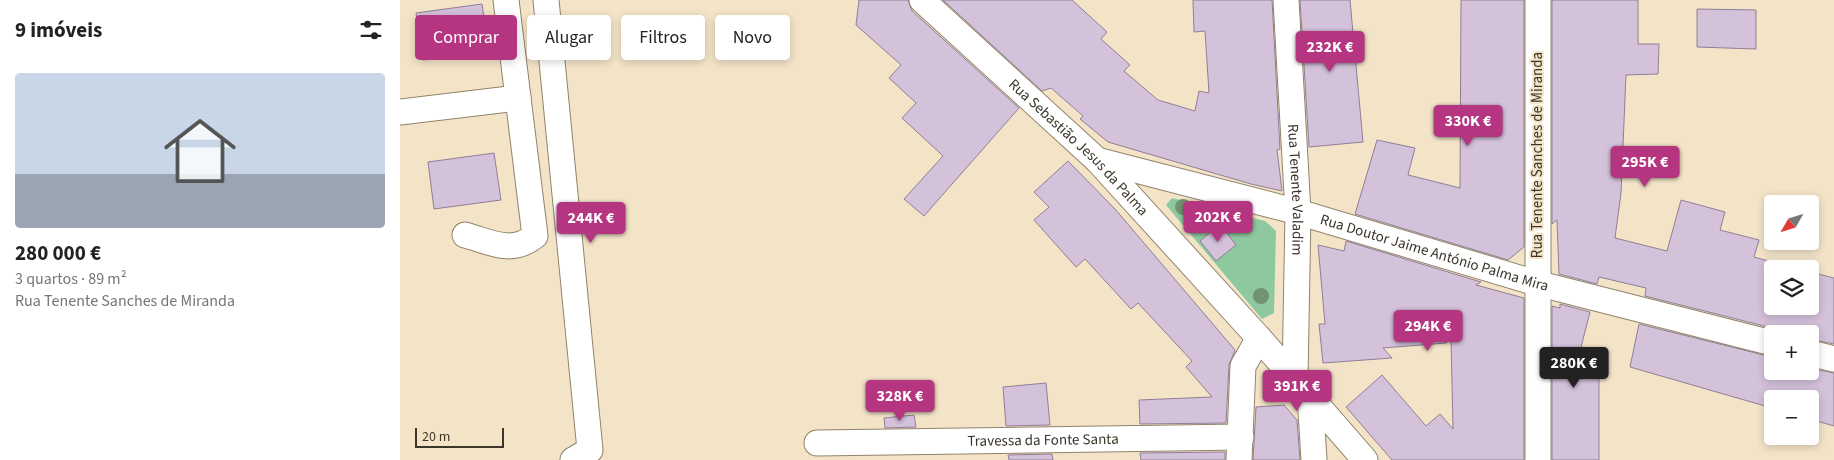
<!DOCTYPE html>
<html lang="pt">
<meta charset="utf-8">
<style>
body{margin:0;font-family:"Source Sans 3",sans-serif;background:#f2f2f2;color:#222;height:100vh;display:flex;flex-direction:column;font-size:19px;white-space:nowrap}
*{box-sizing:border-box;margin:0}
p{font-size:16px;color:#767676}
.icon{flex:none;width:28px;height:28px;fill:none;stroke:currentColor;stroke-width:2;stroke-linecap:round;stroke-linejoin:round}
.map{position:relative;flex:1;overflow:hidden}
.panel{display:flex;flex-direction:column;background:#fff;width:400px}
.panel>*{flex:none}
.hud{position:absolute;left:15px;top:15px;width:475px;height:45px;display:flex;gap:10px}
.needle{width:32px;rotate:231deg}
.controls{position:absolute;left:1364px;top:195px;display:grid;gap:10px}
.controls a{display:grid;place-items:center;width:55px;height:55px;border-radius:5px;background:#fff;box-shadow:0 2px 8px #0003;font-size:25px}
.scale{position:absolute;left:15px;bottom:12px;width:89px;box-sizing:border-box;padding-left:5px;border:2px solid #3b352a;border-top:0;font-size:14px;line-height:18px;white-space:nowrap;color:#3b352a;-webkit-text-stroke:4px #f3e4c8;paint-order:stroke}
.price{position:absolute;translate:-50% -42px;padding:0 11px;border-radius:5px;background:#b53581;color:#fff;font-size:16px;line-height:32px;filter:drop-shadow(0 1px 2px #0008)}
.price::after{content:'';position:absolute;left:50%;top:30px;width:15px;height:11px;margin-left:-8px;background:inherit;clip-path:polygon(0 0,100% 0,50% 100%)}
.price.active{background:#222;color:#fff}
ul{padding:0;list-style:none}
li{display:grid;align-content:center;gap:10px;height:265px;padding:0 15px}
li span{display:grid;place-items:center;height:155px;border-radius:5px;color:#555}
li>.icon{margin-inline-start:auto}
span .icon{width:90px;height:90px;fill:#fffc;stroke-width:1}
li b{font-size:21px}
h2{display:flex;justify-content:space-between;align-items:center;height:60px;padding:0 15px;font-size:21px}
.chip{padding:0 18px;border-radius:5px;background:#fff;box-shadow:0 2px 8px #0003;font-size:18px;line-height:45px}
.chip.active{background:#b53581;color:#fff}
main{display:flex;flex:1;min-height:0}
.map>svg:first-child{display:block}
</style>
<main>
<section class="panel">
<h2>9 imóveis<svg class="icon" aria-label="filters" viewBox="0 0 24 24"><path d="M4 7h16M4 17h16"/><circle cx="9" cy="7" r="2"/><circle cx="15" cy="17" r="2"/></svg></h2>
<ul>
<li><span style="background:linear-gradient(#c9d6e8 65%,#9aa5b1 0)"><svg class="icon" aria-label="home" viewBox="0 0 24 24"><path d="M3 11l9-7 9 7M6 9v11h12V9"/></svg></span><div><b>280 000 €</b><p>3 quartos · 89 m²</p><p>Rua Tenente Sanches de Miranda</p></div></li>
</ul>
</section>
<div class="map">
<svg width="1434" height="460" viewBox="0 0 1434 460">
<rect width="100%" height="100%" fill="#f3e4c8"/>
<path fill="#8dc89f" d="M 772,198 L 865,221 L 876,231 L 874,313 L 862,319 L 766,205 Z"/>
<g fill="#d4c1da" stroke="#907e96">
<path d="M 459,0 L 508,0 L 512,11 L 619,108 L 524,216 L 504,199 L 543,156 L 502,118 L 516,103 L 489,78 L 501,65 L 456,25 Z"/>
<path d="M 543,0 L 672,0 L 707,32 L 701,39 L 730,65 L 724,71 L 758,100 L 795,111 L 799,91 L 809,93 L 805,31 L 794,32 L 793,0 L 872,0 L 880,149 L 877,150 L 882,191 L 851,184 L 708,142 L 680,119 L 683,116 L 651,88 L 642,91 Z"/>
<path d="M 900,0 L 950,0 L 963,142 L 909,147 Z"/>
<path d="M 1061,0 L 1124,0 L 1124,247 L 1108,260 L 955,214 L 977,140 L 1015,148 L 1008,175 L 1060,188 Z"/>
<path d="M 1152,0 L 1238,0 L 1238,44 L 1259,44 L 1258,74 L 1226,75 L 1221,193 L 1215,238 L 1267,251 L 1281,200 L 1325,212 L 1320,230 L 1359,240 L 1354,257 L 1398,269 L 1372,269 L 1372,306 L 1410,306 L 1410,272 L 1434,278 L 1434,344 L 1410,339 L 1410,334 L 1383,334 L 1376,329 L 1245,296 L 1246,288 L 1199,277 L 1197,284 L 1159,274 L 1157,220 L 1152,224 Z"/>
<path d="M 82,4 L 89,52 L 23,60 L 16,13 Z"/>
<path d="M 1297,9 L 1356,10 L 1356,49 L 1297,47 Z"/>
<path d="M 94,153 L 101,200 L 34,209 L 28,162 Z"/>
<path d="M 668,161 L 715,209 L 835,350 L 829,365 L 826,423 L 740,424 L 739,400 L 812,397 L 786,367 L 792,361 L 738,303 L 731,309 L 685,259 L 676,267 L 634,220 L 649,207 L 634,192 Z"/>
<path d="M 820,224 L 836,245 L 816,261 L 800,241 Z"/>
<path d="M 946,241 L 1081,282 L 1076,285 L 1124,298 L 1124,460 L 992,460 L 946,407 L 982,375 L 1026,426 L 1040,414 L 1053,429 L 1051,339 L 1046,343 L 983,348 L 992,358 L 923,363 L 919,324 L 925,324 L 918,245 L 944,251 Z"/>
<path d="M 1160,304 L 1190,312 L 1179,355 L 1199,356 L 1199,460 L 1152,460 L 1152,306 L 1160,308 Z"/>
<path d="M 1239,324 L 1372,357 L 1372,371 L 1410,371 L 1410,368 L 1434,373 L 1434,426 L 1410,419 L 1410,399 L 1372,399 L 1372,408 L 1230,367 Z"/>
<path d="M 646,383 L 650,425 L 606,426 L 603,387 Z"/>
<path d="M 884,405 L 897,420 L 900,460 L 853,460 L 856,407 Z"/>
<path d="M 514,415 L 516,427 L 485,428 L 484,418 Z"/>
<path d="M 825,452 L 825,460 L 741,460 L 740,453 Z"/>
<path d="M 652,454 L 653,460 L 609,460 L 608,455 Z"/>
</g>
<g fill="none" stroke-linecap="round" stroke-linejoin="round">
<g stroke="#91836a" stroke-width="27">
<g id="minor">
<path d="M 146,0 L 190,450 L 173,460"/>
<path id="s1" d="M 522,0 L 697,160 L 859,338 L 965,460"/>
<path id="s2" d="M 886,0 L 898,212 L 895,379"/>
<path d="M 0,112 L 118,98"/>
<path id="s3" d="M 697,160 L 898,212 L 1136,283 L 1372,343"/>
<path d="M 65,235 C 91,242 111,255 135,236 L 106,0"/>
<path d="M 1410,353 L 1434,359"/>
<path d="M 910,395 L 914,460"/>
<path id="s4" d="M 417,443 L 841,437"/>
<path d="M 839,460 L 843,366 L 859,338"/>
<path d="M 1138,460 L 1138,0"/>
</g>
</g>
<use href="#minor" stroke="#fff" stroke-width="25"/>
</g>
<g fill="#739271">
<circle cx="783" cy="207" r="8"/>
<circle cx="861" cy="296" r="8"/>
</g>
<g text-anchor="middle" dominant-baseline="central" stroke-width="4" stroke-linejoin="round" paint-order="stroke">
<g font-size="15" fill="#3b352a" stroke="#f3e4c8">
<text stroke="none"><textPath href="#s1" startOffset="215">Rua Sebastião Jesus da Palma</textPath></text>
<text transform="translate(1137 155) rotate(-90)">Rua Tenente Sanches de Miranda</text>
<text stroke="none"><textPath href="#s2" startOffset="190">Rua Tenente Valadim</textPath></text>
<text stroke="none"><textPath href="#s3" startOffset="350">Rua Doutor Jaime António Palma Mira</textPath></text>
<text stroke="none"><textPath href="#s4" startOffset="226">Travessa da Fonte Santa</textPath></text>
</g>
</g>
</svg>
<div class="controls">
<a><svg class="needle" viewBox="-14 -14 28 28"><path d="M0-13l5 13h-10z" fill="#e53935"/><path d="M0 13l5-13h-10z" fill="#767676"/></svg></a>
<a><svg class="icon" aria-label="layers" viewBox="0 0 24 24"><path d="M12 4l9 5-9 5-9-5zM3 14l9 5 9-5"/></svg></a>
<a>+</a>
<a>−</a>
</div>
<div class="scale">20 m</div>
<b class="price" style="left:930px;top:73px">232K €</b>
<b class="price" style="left:1068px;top:147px">330K €</b>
<b class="price" style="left:1245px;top:188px">295K €</b>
<b class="price" style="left:818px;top:243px">202K €</b>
<b class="price" style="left:191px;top:244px">244K €</b>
<b class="price" style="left:1028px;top:352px">294K €</b>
<b class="price active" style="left:1174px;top:389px">280K €</b>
<b class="price" style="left:897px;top:412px">391K €</b>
<b class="price" style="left:500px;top:422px">328K €</b>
<div class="hud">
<a class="chip active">Comprar</a>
<a class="chip">Alugar</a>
<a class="chip">Filtros</a>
<a class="chip">Novo</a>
</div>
</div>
</main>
